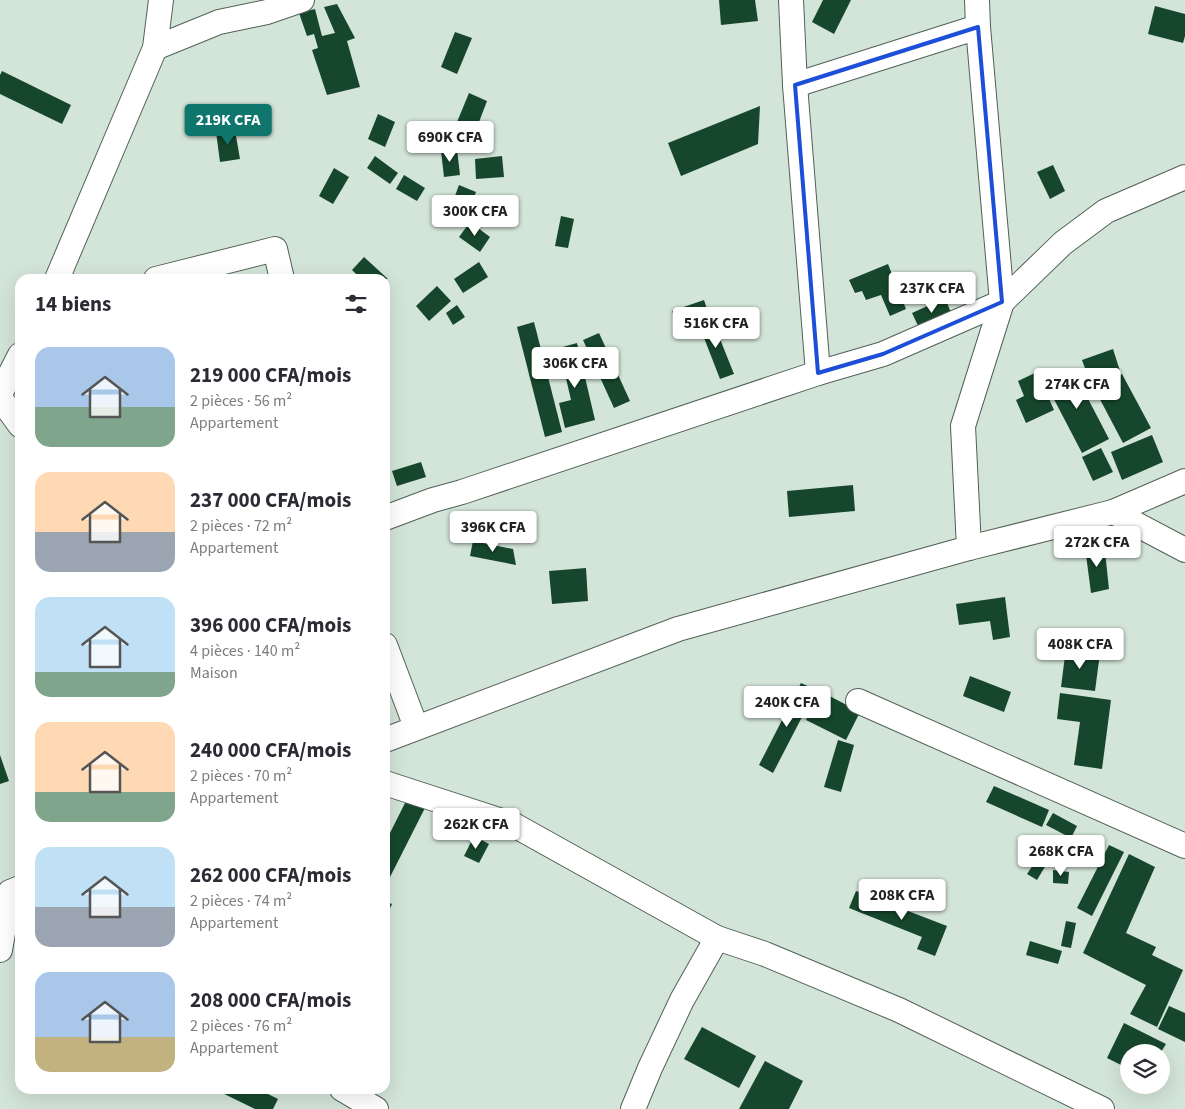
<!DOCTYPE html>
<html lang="fr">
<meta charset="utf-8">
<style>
body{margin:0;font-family:"Source Sans 3",sans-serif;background:#f2f2f3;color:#2b2b33;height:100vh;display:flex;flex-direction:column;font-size:19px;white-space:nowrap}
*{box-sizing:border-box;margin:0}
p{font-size:16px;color:#7c7c81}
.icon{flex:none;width:28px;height:28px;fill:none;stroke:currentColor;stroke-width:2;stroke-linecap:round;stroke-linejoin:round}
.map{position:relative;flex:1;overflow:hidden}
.panel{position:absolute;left:15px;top:274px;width:375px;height:820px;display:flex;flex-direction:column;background:#fff;border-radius:15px;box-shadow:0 5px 20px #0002}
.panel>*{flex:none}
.tools{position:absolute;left:1120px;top:1044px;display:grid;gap:10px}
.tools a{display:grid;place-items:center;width:50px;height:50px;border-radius:50%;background:#fff;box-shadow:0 5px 20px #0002;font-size:25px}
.price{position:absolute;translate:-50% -42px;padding:0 11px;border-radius:5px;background:#fff;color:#222;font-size:16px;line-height:32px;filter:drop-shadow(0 1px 2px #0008)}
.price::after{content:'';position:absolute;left:50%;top:30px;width:15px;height:11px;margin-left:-8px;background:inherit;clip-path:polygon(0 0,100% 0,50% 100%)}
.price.current{background:#0f766e;color:#fff}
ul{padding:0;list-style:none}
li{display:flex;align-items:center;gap:15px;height:125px;padding:0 20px}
li span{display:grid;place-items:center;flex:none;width:140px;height:100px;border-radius:15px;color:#555}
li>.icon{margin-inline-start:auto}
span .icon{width:60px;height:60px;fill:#fffc;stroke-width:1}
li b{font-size:21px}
h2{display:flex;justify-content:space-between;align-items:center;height:60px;padding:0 20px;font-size:21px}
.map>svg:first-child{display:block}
</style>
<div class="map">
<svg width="1185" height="1109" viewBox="0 0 1185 1109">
<rect width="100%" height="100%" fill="#d3e4d8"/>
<g fill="#16472c">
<path d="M 719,0 L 755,0 L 758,21 L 721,25 Z"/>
<path d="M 823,0 L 851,0 L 834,34 L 812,22 Z"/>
<path d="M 337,4 L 355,38 L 347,41 L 360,87 L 327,95 L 312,50 L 318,48 L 314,34 L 307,36 L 299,13 L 315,9 L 322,36 L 335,33 L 324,7 Z"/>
<path d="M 1155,6 L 1185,14 L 1185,36 L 1183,43 L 1148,34 Z"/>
<path d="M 455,32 L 472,38 L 457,74 L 441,67 Z"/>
<path d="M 2,71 L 71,105 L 62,124 L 0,94 L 0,75 Z"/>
<path d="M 469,93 L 487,101 L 476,130 L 457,122 Z"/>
<path d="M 760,106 L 758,144 L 681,176 L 668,143 Z"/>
<path d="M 378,114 L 395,122 L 385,147 L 368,139 Z"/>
<path d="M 235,130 L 240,159 L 220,162 L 216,132 Z"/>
<path d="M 457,149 L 460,175 L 444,177 L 441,151 Z"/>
<path d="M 375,156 L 398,173 L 390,184 L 367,168 Z"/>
<path d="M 502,156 L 504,177 L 476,179 L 475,159 Z"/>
<path d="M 1053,165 L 1065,191 L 1050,199 L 1037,172 Z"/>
<path d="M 334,168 L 349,177 L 333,204 L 319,196 Z"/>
<path d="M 404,175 L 425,188 L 417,201 L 396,189 Z"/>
<path d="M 459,185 L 476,192 L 466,219 L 449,212 Z"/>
<path d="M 561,216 L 574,219 L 568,248 L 555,246 Z"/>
<path d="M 470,222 L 490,237 L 480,252 L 459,237 Z"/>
<path d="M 364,257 L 388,279 L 361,279 L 352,270 Z"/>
<path d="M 479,262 L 488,277 L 463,293 L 454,279 Z"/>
<path d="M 888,264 L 906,309 L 890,316 L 881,295 L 866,300 L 862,291 L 855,293 L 849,280 Z"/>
<path d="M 437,286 L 451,301 L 429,321 L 416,306 Z"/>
<path d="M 945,298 L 952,315 L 920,330 L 912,313 Z"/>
<path d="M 704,300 L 710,318 L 697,322 L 699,328 L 680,335 L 672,311 Z"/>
<path d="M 457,305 L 465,317 L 453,325 L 446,313 Z"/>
<path d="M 712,319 L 734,374 L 720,379 L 699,325 Z"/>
<path d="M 534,322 L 562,432 L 545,437 L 517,327 Z"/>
<path d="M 599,333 L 630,401 L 614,408 L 583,340 Z"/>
<path d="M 577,343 L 595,420 L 565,428 L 559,403 L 571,400 L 559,348 Z"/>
<path d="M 1113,349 L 1120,371 L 1090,382 L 1082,360 Z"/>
<path d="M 1072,368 L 1109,439 L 1082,453 L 1045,382 Z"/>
<path d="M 1037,372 L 1054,410 L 1026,423 L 1016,400 L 1024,396 L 1018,381 Z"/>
<path d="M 1122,374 L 1151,428 L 1123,443 L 1094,388 Z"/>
<path d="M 1152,435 L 1163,462 L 1122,480 L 1111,452 Z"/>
<path d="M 1101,448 L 1113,472 L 1093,481 L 1082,457 Z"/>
<path d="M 421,462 L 426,477 L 397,486 L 392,471 Z"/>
<path d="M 853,485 L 855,511 L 789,517 L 787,491 Z"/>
<path d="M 473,541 L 513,549 L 516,565 L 470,556 Z"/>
<path d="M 1104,542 L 1109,589 L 1091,593 L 1085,547 Z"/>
<path d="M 586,568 L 588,601 L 552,604 L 549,571 Z"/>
<path d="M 1005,597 L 1010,637 L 993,640 L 990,621 L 959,625 L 956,604 Z"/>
<path d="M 1066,648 L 1100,653 L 1095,691 L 1061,687 Z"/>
<path d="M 970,676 L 1011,692 L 1004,712 L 963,696 Z"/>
<path d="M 801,683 L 816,690 L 773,773 L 759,765 Z"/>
<path d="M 820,691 L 860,712 L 846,740 L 806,720 Z"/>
<path d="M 1060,693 L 1111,700 L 1102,769 L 1074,765 L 1080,722 L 1057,719 Z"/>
<path d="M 838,740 L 854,745 L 841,792 L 824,787 Z"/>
<path d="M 0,755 L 9,781 L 0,784 Z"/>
<path d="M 994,786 L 1049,810 L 1042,827 L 986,802 Z"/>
<path d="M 411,791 L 429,800 L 385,887 L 385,843 Z"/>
<path d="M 1053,813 L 1077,826 L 1071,838 L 1046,825 Z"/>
<path d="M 474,836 L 489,844 L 479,863 L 464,856 Z"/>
<path d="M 1109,845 L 1124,852 L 1092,916 L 1077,908 Z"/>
<path d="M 1129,854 L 1155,867 L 1126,933 L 1156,947 L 1152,955 L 1183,970 L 1157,1027 L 1130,1014 L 1146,985 L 1083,953 Z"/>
<path d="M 1037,859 L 1046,865 L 1037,880 L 1027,874 Z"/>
<path d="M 1053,870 L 1069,872 L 1068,884 L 1053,883 Z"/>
<path d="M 856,891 L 947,926 L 935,956 L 917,949 L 922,937 L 849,908 Z"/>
<path d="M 385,901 L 392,904 L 385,919 Z"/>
<path d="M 1066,921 L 1076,923 L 1071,948 L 1061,946 Z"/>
<path d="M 1030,941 L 1062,951 L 1058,964 L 1026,955 Z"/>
<path d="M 1169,1006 L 1185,1013 L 1185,1042 L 1158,1029 Z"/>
<path d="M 1124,1023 L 1166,1044 L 1161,1052 L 1129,1052 L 1129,1069 L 1107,1058 Z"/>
<path d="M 702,1027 L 756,1056 L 739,1088 L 684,1059 Z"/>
<path d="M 765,1061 L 803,1081 L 789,1109 L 739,1109 Z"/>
<path d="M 214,1089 L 258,1089 L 278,1099 L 273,1109 L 255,1109 Z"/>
</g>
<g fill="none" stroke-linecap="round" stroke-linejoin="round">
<g stroke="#526157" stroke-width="26">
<g id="street">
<path d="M 791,0 L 795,85 L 818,373"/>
<path d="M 155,48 L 219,22 L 267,12 L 302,0"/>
<path d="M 795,85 L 978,27"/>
<path d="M 57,279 L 155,48 L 161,0"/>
<path d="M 156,279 L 275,249 L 282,279"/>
<path d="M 0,394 L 20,355"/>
<path d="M 0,398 L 20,425"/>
<path d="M 1113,512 L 1185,550"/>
<path d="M 385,518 L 433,500 L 462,492 L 818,373 L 883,354 L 1002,302 L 1063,243 L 1106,211 L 1185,177"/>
<path d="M 969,548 L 963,426 L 1002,302 L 978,27 L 977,0"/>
<path d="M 385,645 L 416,727"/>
<path d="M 858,701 L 1185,846"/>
<path d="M 385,740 L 678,629 L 969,548 L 1113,512 L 1185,481"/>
<path d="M 385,783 L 514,825 L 717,938 L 682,1000 L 650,1068 L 633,1109"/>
<path d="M 717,938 L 765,954 L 899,1010 L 1102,1109"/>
<path d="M 0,950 L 10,892 L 20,888"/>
<path d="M 342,1089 L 376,1109"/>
</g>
</g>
<use href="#street" stroke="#fff" stroke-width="24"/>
</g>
<path fill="none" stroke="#1d4ed8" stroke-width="4" stroke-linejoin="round" d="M 978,27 L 1002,302 L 883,354 L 818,373 L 795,85 Z"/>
</svg>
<div class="tools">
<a><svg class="icon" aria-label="layers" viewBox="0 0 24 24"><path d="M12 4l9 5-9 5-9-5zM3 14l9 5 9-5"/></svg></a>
</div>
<b class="price current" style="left:228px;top:146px">219K CFA</b>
<b class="price" style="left:450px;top:163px">690K CFA</b>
<b class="price" style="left:475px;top:237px">300K CFA</b>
<b class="price" style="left:932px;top:314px">237K CFA</b>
<b class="price" style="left:716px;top:349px">516K CFA</b>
<b class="price" style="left:575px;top:389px">306K CFA</b>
<b class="price" style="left:1077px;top:410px">274K CFA</b>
<b class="price" style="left:493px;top:553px">396K CFA</b>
<b class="price" style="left:1097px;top:568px">272K CFA</b>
<b class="price" style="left:1080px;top:670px">408K CFA</b>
<b class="price" style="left:787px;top:728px">240K CFA</b>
<b class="price" style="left:476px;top:850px">262K CFA</b>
<b class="price" style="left:1061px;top:877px">268K CFA</b>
<b class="price" style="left:902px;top:921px">208K CFA</b>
<section class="panel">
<h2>14 biens<svg class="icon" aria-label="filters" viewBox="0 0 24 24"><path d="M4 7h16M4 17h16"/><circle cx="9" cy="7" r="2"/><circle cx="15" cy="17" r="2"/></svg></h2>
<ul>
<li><span style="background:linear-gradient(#a9c7e8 60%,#7fa58c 0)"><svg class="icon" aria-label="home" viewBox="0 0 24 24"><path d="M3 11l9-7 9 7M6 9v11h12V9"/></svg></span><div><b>219 000 CFA/mois</b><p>2 pièces · 56 m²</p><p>Appartement</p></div></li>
<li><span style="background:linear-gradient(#ffd9b3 60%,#9aa5b1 0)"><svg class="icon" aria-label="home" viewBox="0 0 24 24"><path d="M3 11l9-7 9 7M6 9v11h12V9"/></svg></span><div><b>237 000 CFA/mois</b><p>2 pièces · 72 m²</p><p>Appartement</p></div></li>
<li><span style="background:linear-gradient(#bfe0f5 75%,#7fa58c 0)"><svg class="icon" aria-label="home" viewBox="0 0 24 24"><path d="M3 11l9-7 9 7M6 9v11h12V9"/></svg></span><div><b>396 000 CFA/mois</b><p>4 pièces · 140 m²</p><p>Maison</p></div></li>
<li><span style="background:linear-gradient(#ffd9b3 70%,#7fa58c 0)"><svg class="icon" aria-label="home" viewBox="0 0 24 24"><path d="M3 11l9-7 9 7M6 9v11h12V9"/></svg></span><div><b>240 000 CFA/mois</b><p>2 pièces · 70 m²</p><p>Appartement</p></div></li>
<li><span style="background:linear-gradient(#bfe0f5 60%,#9aa5b1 0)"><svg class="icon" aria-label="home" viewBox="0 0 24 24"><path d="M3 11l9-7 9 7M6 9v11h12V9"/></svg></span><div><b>262 000 CFA/mois</b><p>2 pièces · 74 m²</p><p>Appartement</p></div></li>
<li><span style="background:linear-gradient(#a9c7e8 65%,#c2b280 0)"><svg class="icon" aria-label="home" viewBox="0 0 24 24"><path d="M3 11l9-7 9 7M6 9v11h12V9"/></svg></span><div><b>208 000 CFA/mois</b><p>2 pièces · 76 m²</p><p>Appartement</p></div></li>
</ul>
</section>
</div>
